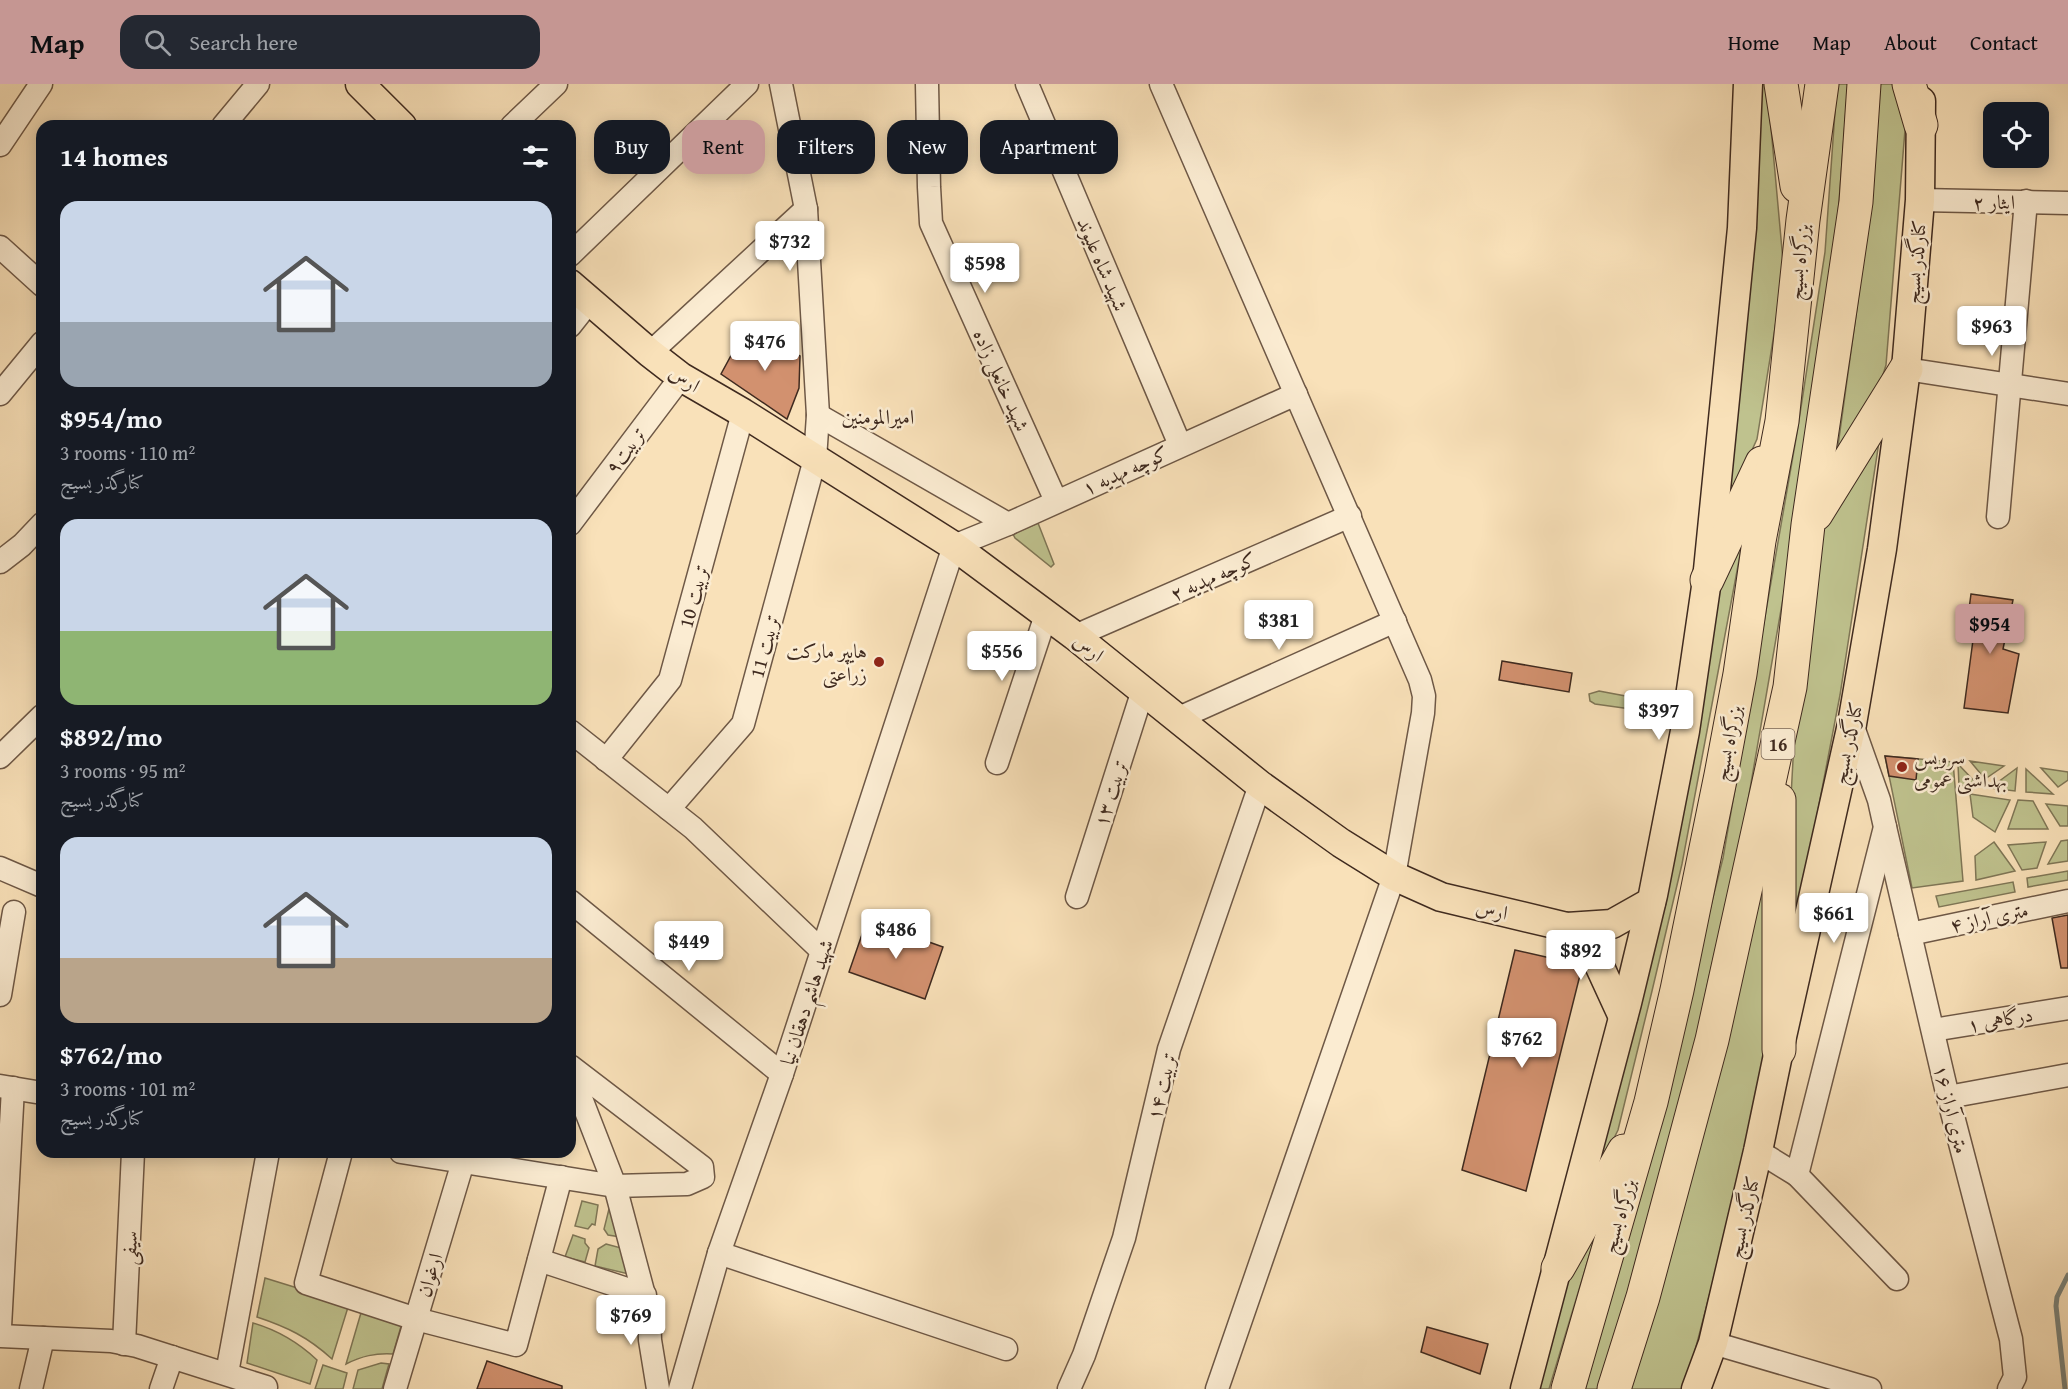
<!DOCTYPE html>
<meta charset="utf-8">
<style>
body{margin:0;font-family:"Gentium Book Plus",Amiri,serif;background:#242831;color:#f1f3f6;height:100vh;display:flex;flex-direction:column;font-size:22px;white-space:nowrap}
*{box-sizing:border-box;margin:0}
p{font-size:20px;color:#9ea1a6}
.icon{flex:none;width:33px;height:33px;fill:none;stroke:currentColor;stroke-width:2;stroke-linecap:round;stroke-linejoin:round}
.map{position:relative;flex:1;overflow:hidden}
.drawer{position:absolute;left:36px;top:36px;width:540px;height:1038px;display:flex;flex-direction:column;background:#171b24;border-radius:18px;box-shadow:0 3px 15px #0003}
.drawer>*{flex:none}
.hud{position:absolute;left:594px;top:36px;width:570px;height:54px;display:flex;gap:12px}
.tools{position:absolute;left:1983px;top:18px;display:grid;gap:12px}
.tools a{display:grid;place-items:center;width:66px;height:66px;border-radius:12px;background:#171b24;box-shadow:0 3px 15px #0003;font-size:30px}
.price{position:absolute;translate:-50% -51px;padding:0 14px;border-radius:6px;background:#fff;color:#222;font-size:20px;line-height:39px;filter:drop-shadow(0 2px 3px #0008)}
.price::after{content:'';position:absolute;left:50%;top:36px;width:18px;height:14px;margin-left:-9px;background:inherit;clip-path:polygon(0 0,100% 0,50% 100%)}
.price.current{background:#c59692;color:#111}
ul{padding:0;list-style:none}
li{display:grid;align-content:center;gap:12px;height:318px;padding:0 24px}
li span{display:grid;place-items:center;height:186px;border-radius:18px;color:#555}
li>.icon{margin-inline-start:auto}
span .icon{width:108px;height:108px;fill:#fffc;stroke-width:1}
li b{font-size:26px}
h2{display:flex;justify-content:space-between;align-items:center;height:72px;padding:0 24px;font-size:26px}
.pill{padding:0 21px;border-radius:18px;background:#171b24;box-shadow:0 3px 15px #0003;font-size:21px;line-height:54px}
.pill.current{background:#c59692;color:#111}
header{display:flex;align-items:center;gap:36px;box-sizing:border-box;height:84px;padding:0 30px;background:#c59692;color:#111}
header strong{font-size:28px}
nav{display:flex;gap:33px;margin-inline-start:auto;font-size:21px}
.search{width:420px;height:54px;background:#242831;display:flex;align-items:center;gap:15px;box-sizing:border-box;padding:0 21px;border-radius:18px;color:#9ea1a6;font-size:22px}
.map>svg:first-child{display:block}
</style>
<header>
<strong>Map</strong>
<div class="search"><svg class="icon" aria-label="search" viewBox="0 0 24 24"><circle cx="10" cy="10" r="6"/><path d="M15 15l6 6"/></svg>Search here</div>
<nav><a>Home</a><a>Map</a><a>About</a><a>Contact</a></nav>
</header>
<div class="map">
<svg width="2068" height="1305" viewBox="0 0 2068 1305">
<rect width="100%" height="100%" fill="#f9e1b9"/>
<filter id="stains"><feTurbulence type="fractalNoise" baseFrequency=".00333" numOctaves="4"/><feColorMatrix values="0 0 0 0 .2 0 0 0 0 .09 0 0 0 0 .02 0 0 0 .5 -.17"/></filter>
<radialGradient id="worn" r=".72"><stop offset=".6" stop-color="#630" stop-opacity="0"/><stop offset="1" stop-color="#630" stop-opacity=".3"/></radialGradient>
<g fill="#bfc28e" stroke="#7f7656" stroke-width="1.5">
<path d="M 1762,0 L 1767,0 L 1784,188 L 1757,355 L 1723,430 Z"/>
<path d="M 1837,0 L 1848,0 L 1835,170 L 1810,358 L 1741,757 L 1709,893 L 1687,999 L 1600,1305 L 1585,1305 L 1620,1181 L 1723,774 L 1797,349 L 1825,168 Z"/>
<path d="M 1878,0 L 1900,0 L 1907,21 L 1886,281 L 1874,320 L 1837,369 L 1857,224 L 1874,83 Z"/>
<path d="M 1881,345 L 1840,611 L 1790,872 L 1788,768 L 1796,621 L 1822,443 Z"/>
<path d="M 1038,439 L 1054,480 L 1051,483 L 1015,454 L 1013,450 Z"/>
<path d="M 1746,439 L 1682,780 L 1652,907 L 1618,1046 L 1588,1107 L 1715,499 Z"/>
<path d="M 1599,607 L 1652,617 L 1653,620 L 1645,627 L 1595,620 L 1590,617 L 1589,610 Z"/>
<path d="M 1885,672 L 1953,678 L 1963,797 L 1912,804 Z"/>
<path d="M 1970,677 L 2004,682 L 1985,695 Z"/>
<path d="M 1958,680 L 1979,702 L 1959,702 Z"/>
<path d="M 2017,684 L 2015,707 L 1990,704 Z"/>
<path d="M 2041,684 L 2068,688 L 2068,696 L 2058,703 Z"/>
<path d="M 2026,685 L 2053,710 L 2026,708 Z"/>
<path d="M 1970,710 L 2010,716 L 1995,748 L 1973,733 Z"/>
<path d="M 2018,716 L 2033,717 L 2048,745 L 2008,745 Z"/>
<path d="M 2046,720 L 2068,722 L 2068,742 L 2060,742 Z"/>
<path d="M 2068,756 L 2068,777 L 2048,780 L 2061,757 Z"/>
<path d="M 1994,758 L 2015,787 L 1976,796 L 1975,772 Z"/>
<path d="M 2046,758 L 2037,784 L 2022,786 L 2008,761 Z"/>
<path d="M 1767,768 L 1773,932 L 1748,1063 L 1685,1305 L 1623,1305 Z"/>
<path d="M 2068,787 L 2068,796 L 2028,803 L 2027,794 Z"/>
<path d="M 2013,798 L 2015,808 L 1939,823 L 1936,812 Z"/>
<path d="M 1606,1116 L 1549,1305 L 1538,1305 L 1569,1187 Z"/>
<path d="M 582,1117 L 598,1121 L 595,1141 L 592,1140 L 588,1145 L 575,1142 Z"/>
<path d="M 610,1121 L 621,1153 L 608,1151 L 604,1145 Z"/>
<path d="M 573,1151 L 585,1155 L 585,1159 L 589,1164 L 585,1178 L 565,1173 Z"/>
<path d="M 606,1160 L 625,1165 L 633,1191 L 595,1182 L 598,1165 Z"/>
<path d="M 265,1194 L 349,1220 L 332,1275 C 308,1253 287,1243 257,1233 Z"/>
<path d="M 363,1222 L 404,1232 L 393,1270 C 375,1269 362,1272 346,1280 Z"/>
<path d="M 253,1239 C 277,1246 299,1259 317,1276 L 310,1300 L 247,1279 Z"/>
<path d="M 381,1279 L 389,1280 L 382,1305 L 353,1305 L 358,1286 Z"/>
<path d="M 323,1281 L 347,1289 L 343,1305 L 315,1305 Z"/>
</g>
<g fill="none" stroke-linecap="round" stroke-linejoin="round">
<path stroke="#79827a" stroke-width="5" d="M 2065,1305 L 2056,1222 L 2057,1213 L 2068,1191"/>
</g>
<g fill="#d2916f" stroke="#3f2a1f" stroke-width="1.5">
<path d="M 746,244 L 800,272 L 799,304 L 787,335 L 721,290 Z"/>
<path d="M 1971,510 L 2013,516 L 2003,565 L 2019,570 L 2008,629 L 1964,624 L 1973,556 L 1965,555 Z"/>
<path d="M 1502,577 L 1572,589 L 1569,608 L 1499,596 Z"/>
<path d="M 1885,672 L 1918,675 L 1916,696 L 1889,692 Z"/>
<path d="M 2068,831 L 2068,884 L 2061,884 L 2052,834 Z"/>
<path d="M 867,836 L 943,863 L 925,915 L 849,888 Z"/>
<path d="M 1515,866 L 1581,881 L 1582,883 L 1526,1107 L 1462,1086 Z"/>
<path d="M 1427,1243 L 1488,1260 L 1480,1290 L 1421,1268 Z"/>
<path d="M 487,1277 L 562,1302 L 562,1305 L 477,1305 Z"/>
</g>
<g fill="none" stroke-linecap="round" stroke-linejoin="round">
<g stroke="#6e5846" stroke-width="25">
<g id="minor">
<path d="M 927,0 L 929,103 L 931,139 L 1056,417"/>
<path d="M 1027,0 L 1180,361"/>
<path d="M 1161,0 L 1420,596 L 1424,612 L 1423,629 L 1394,792 L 1217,1305"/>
<path d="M 223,42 L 258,0"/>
<path d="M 512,42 L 556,0"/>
<path d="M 0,61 L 41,0"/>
<path d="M 1920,116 L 2068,119"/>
<path d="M 0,163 L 42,201"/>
<path d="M 570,171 L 747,0"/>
<path d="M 570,242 L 589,218"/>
<path d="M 650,269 L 806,125"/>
<path d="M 1906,285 L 2068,310"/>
<path d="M 0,310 L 42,259"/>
<path d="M 818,331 L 1008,440"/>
<path d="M 1998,433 L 2026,117"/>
<path d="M 570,440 L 681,293"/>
<path d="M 0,478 L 22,461 L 42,440"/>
<path d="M 1075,552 L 1350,432"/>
<path d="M 1179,634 L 1395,537"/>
<path d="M 570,647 L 693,744 L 822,867"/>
<path d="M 0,673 L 42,632"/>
<path d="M 606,676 L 670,596 L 743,329"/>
<path d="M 997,679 L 1046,531"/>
<path d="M 669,725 L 743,640 L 815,375 L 818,331 L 806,125 L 781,0"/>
<path d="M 1885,743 L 1948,1013 L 2011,1255 L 2015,1293 L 2009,1305"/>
<path d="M 0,784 L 42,802"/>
<path d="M 1077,813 L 1143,606"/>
<path d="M 570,817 L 782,990"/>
<path d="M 1910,850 L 2068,817"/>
<path d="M 0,911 L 14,828"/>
<path d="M 1933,946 L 2068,924"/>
<path d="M 570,986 L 615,1102 L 649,1230 L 650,1256 L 658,1305"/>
<path d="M 0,1002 L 42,1009"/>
<path d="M 1948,1013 L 2068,991"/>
<path d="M 1758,1067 L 1797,1091 L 1885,743 L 1879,716 L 1852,640"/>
<path d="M 341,1068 L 306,1199 L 416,1235 L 516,1261 L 561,1093"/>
<path d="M 401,1068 L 615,1102 L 687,1100 L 703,1093 L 702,1083 L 570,982"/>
<path d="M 1797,1091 L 1897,1195"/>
<path d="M 719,1169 L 1006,1265"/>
<path d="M 539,1176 L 645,1211"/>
<path d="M 0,1243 L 13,1004"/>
<path d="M 0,1252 L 111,1257 L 137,1262 L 266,1303"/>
<path d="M 1713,1259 L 1870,1305"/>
<path d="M 124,1260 L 133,1068"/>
<path d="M 227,1289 L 268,1068"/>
<path d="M 31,1305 L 43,1254"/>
<path d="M 161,1305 L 172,1273"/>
<path d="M 395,1305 L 463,1078"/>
<path d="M 680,1305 L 719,1169 L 782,990 L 954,462 L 1008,440 L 1296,310"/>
<path d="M 1069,1305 L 1084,1271 L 1124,1154 L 1169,965 L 1260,701"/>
</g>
</g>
<g stroke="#3f2a1f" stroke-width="31">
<g id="major">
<path d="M 360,0 L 402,42"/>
<path d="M 570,200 L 650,269 L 681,293 L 743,329 L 954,462 L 1075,552 L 1260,701 L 1341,759 L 1394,792 L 1441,813 L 1567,843 L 1612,840 L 1651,818"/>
<path d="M 1567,843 L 1594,870 L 1623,933"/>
<path d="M 1525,1305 L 1627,919 L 1653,811 L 1685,647 L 1707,496 L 1742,144 L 1748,0"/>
<path d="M 1696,1305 L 1713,1259 L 1758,1067 L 1779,966 L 1852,640 L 1882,465 L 1906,285 L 1920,116 L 1921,17"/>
</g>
</g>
<g stroke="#3f2a1f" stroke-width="35">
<g id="highway">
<path d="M 1781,0 L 1797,102"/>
<path d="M 1909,0 L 1921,41"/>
<path d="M 1816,430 L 1906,285"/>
<path d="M 1707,496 L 1762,379"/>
<path d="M 1779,966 L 1779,716"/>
<path d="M 1558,1184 L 1624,1067"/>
<path d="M 1568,1305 L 1651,1018 L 1677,906 L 1721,691 L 1740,590 L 1759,457 L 1782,337 L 1803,136 L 1822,0"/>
<path d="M 1614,1305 L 1643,1213 L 1712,956 L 1790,603 L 1808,441 L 1856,118 L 1864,0"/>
</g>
</g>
<use href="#minor" stroke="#fbecd2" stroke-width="22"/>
<use href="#major" stroke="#f9e1b9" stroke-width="28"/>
<use href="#highway" stroke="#f9e1b9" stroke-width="33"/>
</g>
<g fill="#8f2418" stroke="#fbecd2" stroke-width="2">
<circle cx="879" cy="578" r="6"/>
<circle cx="1902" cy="683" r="6"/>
</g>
<g text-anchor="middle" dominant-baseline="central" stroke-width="5" stroke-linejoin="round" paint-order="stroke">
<rect fill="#fbecd2" stroke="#776455" stroke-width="1.5" x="1761.5" y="645" width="33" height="30" rx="4.5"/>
<g font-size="18" font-weight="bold" fill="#3f2a1f">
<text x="1778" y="660">16</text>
</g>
<g font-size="20" fill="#3f2a1f" stroke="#fbecd2">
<text x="1994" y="117">ایثار ۲</text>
<text transform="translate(1798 178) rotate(-84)">بزرگراه بسیج</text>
<text transform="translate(1915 178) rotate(-85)">کنارگذر بسیج</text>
<text transform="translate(1103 180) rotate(67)">شهید شاه علیوند</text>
<text transform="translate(685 294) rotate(33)">ارس</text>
<text transform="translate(1002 296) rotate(66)">شهید خانعلی زاده</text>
<text transform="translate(625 366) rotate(-53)">تربیت۹</text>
<text transform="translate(1125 386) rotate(-24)">کوچه مهدیه ۱</text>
<text transform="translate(1213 492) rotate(-24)">کوچه مهدیه ۲</text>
<text transform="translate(693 512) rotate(-75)">تربیت 10</text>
<text transform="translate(764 562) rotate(-75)">تربیت 11</text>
<text transform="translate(1089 563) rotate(38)">ارس</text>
<text transform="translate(1727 659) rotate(-79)">بزرگراه بسیج</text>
<text transform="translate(1847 659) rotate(-78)">کنارگذر بسیج</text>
<text transform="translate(1110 709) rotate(-72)">تربیت ۱۳</text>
<text transform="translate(1492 825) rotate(13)">ارس</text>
<text transform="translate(1989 833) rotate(-12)">۴ متری آراز</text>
<text transform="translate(806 918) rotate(-72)">شهید هاشم دهقان نیا</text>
<text transform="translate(2000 935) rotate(-10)">درگاهی ۱</text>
<text transform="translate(1161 1002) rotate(-76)">تربیت ۱۴</text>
<text transform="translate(1952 1025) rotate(76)">۱۶ متری آراز</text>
<text transform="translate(1618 1132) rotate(-74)">بزرگراه بسیج</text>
<text transform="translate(1743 1133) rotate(-77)">کنارگذر بسیج</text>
<text transform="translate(129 1164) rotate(-87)">سیفی</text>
<text transform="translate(429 1191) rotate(-73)">ارغوان</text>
</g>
<g font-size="20" fill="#3f2a1f" stroke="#fbecd2" text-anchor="end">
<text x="867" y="566">هایپر مارکت<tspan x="867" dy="23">زراعتی</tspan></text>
<text x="1914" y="672" text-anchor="start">سرویس<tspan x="1914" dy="23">بهداشتی عمومی</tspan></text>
</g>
<g font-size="21" fill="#3f2a1f" stroke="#fbecd2">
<text x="878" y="332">امیرالمومنین</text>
</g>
</g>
<rect width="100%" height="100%" filter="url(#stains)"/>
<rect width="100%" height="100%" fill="url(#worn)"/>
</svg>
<div class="tools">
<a><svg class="icon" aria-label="locate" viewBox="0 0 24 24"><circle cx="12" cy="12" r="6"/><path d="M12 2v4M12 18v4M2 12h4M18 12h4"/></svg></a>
</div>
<b class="price" style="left:790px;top:188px">$732</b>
<b class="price" style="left:985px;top:210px">$598</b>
<b class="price" style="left:1992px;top:273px">$963</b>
<b class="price" style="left:765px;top:288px">$476</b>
<b class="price" style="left:1279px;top:567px">$381</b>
<b class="price current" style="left:1990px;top:571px">$954</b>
<b class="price" style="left:1002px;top:598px">$556</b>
<b class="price" style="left:1659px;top:657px">$397</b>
<b class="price" style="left:1834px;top:860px">$661</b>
<b class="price" style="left:896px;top:876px">$486</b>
<b class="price" style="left:689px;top:888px">$449</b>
<b class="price" style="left:1581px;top:897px">$892</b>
<b class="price" style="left:1522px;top:985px">$762</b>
<b class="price" style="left:631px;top:1262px">$769</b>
<div class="hud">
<a class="pill">Buy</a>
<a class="pill current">Rent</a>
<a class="pill">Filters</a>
<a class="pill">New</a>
<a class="pill">Apartment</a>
</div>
<section class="drawer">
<h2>14 homes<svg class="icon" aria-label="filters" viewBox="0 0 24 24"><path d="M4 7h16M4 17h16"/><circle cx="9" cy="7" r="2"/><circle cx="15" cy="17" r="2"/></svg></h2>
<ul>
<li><span style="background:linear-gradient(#c9d6e8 65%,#9aa5b1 0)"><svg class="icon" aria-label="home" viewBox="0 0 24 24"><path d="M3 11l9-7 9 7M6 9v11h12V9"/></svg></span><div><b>$954/mo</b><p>3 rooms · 110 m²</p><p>کنارگذر بسیج</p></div></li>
<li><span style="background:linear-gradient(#c9d6e8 60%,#8fb573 0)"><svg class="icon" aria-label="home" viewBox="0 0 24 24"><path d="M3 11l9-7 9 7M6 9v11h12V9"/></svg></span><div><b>$892/mo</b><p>3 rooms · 95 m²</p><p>کنارگذر بسیج</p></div></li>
<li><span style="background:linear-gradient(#c9d6e8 65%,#b9a48a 0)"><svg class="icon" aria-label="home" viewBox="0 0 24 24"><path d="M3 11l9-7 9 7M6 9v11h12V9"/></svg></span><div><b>$762/mo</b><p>3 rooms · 101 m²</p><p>کنارگذر بسیج</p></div></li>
</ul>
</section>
</div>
